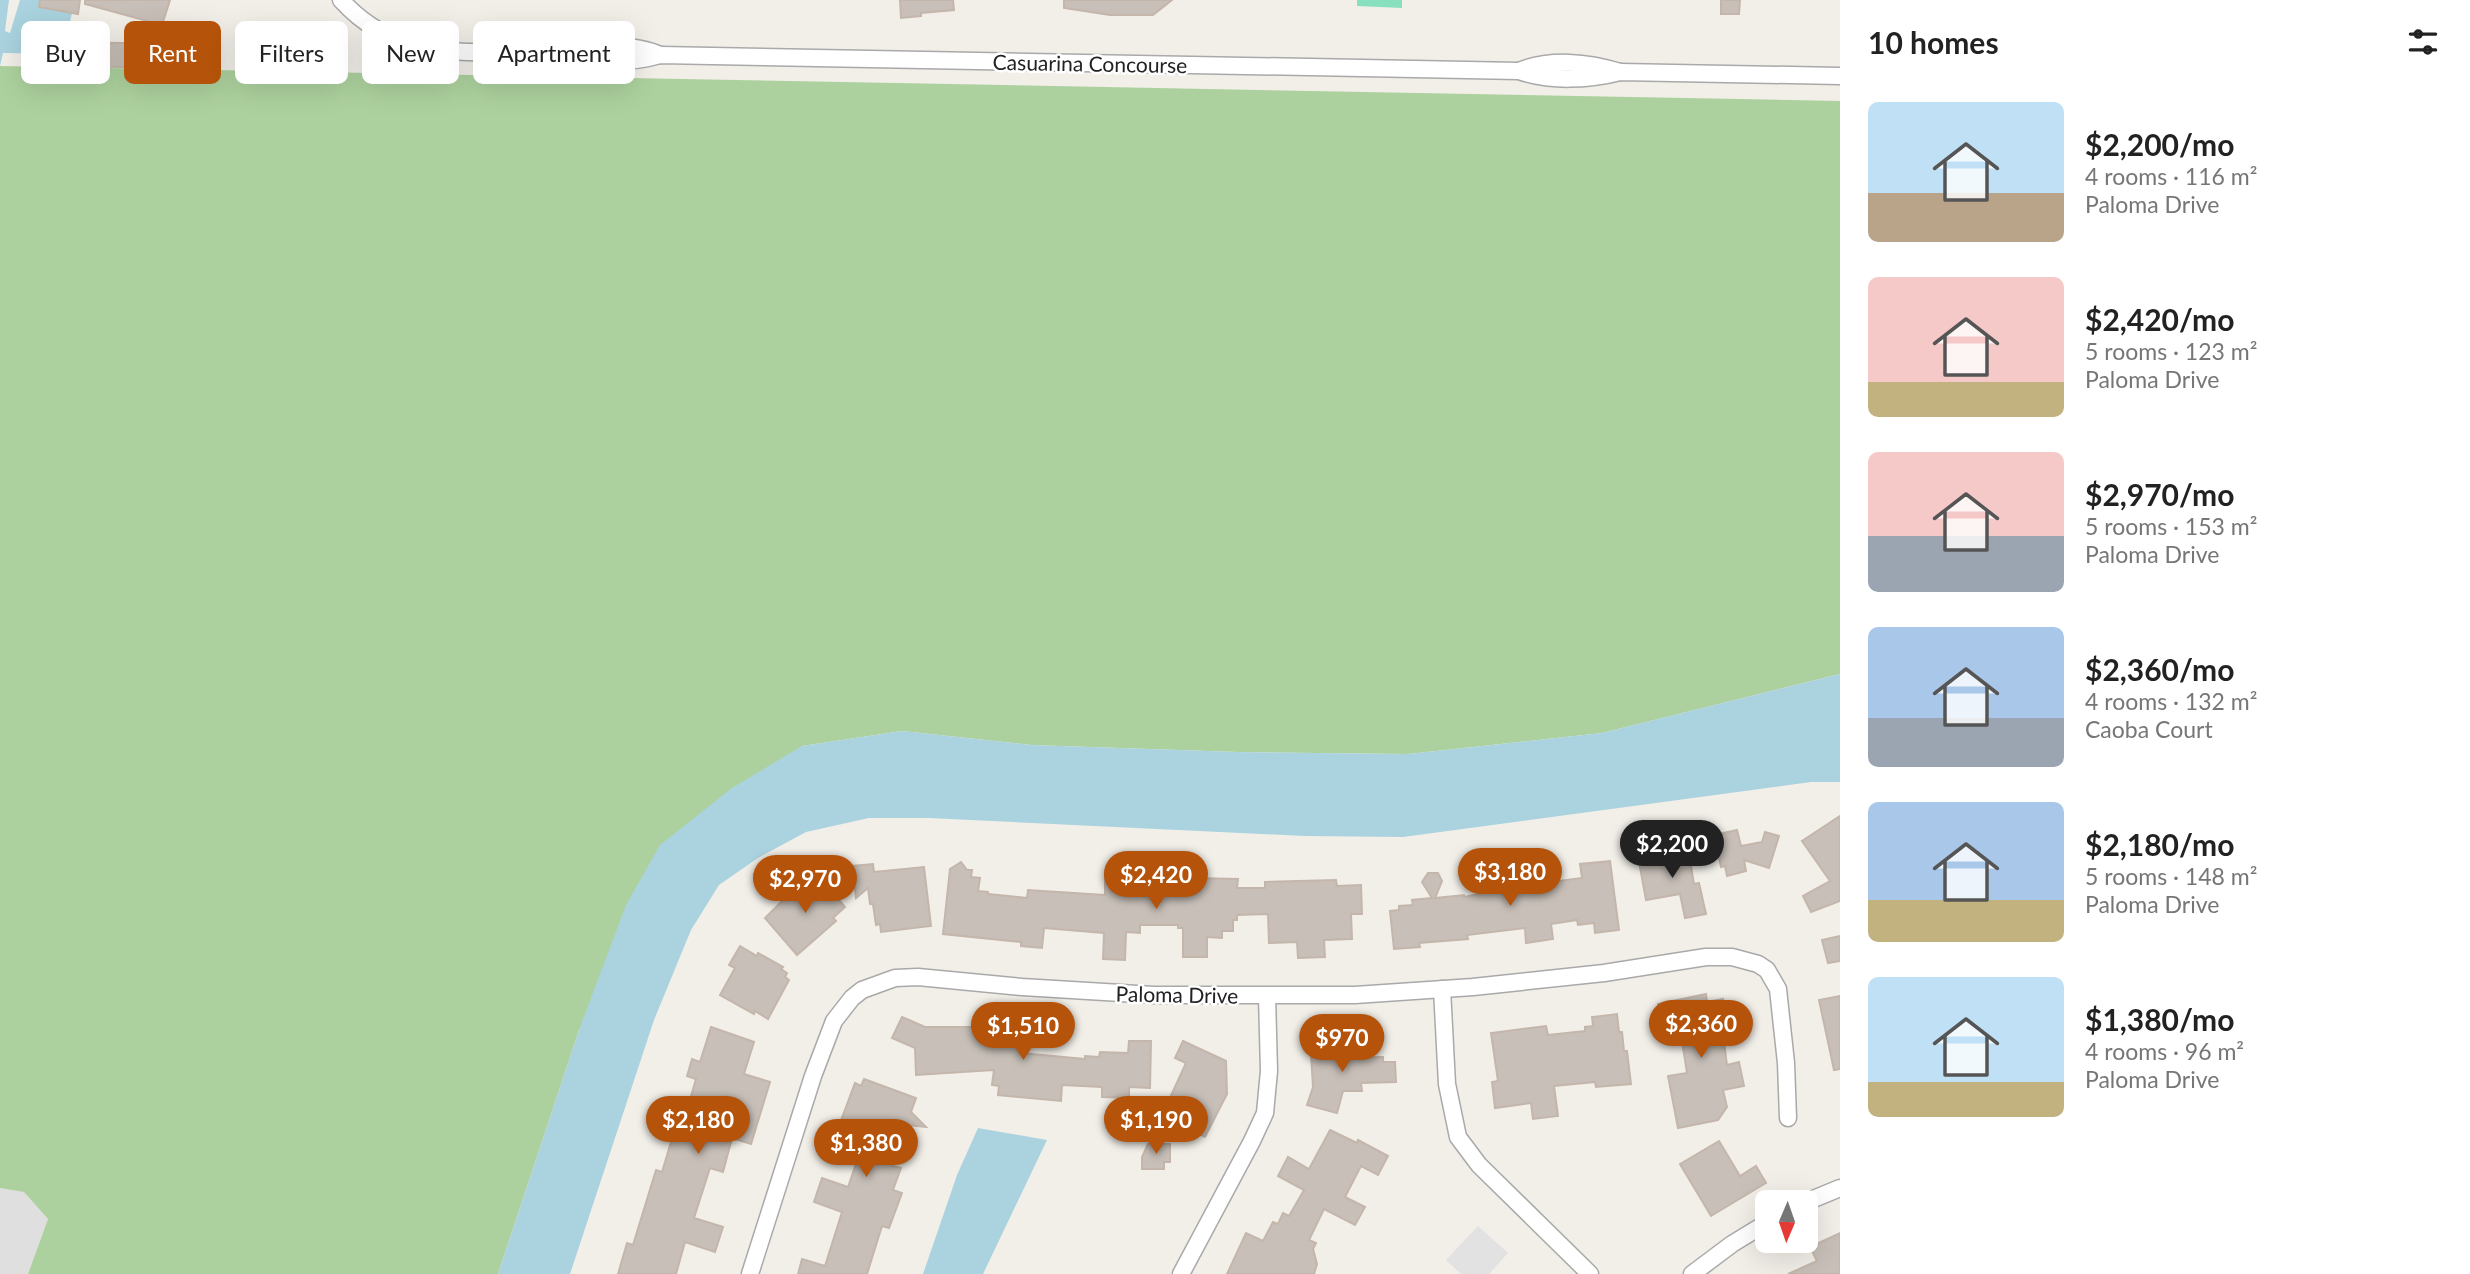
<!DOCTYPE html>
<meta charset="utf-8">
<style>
body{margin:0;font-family:Lato,sans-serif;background:#f6f6f6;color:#222;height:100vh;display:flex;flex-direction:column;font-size:26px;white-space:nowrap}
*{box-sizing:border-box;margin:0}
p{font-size:23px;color:#767676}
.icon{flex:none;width:38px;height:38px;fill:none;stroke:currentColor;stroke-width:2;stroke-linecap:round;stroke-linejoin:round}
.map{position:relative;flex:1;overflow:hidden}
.sheet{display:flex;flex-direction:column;background:#fff;width:630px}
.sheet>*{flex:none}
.guide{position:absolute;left:21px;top:21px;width:665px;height:63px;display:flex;gap:14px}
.needle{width:46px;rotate:182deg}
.buttons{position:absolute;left:1755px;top:1190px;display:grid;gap:14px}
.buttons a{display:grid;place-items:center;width:63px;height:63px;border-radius:10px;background:#fff;box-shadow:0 7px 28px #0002;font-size:35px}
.price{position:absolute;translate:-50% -60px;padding:0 16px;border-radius:24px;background:#b45309;color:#fff;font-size:23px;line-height:46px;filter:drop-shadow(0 2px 4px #0008)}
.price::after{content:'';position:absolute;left:50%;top:42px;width:21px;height:16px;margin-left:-10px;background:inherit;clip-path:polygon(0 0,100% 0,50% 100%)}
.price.current{background:#222;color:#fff}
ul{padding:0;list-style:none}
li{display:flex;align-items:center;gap:21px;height:175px;padding:0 28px}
li span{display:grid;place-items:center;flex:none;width:196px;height:140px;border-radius:10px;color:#555}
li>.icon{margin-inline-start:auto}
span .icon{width:84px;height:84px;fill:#fffc;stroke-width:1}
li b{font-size:30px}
h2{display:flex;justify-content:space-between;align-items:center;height:84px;padding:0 28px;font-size:30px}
.chip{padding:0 24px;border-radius:10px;background:#fff;box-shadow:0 7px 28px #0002;font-size:24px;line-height:63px}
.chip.current{background:#b45309;color:#fff}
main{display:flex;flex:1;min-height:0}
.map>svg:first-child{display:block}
</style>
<main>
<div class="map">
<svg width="1840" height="1274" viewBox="0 0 1840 1274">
<rect width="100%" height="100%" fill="#f2efe9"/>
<path fill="#e0dfdf" d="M 0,1188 L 24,1192 L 48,1219 L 28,1274 L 0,1274 Z"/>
<path fill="#add19e" d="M 0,66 L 1840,101 L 1840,674 L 1602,733 L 1408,754 L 1238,752 L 1031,745 L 902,731 L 802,746 L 579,1030 L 498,1274 L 28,1274 L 48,1219 L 24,1192 L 0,1188 Z"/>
<path fill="#88e0be" d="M 1357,0 L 1402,0 L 1402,8 L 1357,6 Z"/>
<path fill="#e2e2e2" d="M 1478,1226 L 1508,1253 L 1489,1274 L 1461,1274 L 1446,1260 Z"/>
<g fill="#aad3df">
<path d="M 0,0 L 9,0 L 5,31 L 10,33 L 20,0 L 54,0 L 52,9 L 72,13 L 63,54 L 3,53 L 0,66 Z"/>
<path d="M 1840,674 L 1840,782 L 1811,782 L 1403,837 L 1305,836 L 929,818 L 869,818 L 806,832 L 758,858 L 719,885 L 691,930 L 654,1020 L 570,1274 L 498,1274 L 579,1030 L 626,905 L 660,845 L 732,788 L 802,746 L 902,731 L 1031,745 L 1238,752 L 1408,754 L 1602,733 Z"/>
<path d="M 978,1128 L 1047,1140 L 983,1274 L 923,1274 L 957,1175 Z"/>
</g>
<g fill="#c7bfb8" stroke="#c4b6ab" stroke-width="2">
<path d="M 40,0 L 80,0 L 78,14 L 39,7 Z"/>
<path d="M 85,0 L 170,0 L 162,25 L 85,4 Z"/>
<path d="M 900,0 L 953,0 L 954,10 L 921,13 L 921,16 L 901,18 Z"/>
<path d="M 1064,0 L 1172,0 L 1153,15 L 1110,15 L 1064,8 Z"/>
<path d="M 1721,0 L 1740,0 L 1739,14 L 1721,14 Z"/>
<path d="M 74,42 L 167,44 L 167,68 L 73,66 Z"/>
<path d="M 1840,816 L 1840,901 L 1811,912 L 1803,896 L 1830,881 L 1802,841 Z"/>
<path d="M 1737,830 L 1741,846 L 1762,842 L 1765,832 L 1779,836 L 1769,868 L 1744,860 L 1746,871 L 1727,876 L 1725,866 L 1721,867 L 1714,835 Z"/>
<path d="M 1672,850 L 1673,856 L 1689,854 L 1694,884 L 1699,883 L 1706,914 L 1685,918 L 1680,894 L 1646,900 L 1638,856 Z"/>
<path d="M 1610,861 L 1619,930 L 1595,933 L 1594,923 L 1578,925 L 1577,920 L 1551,924 L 1553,939 L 1526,943 L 1525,928 L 1467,935 L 1468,939 L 1419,943 L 1420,947 L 1394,949 L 1390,911 L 1399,910 L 1399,906 L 1413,905 L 1412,900 L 1432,898 L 1422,882 L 1428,873 L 1438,873 L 1442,881 L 1435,898 L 1464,895 L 1464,897 L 1510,888 L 1510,877 L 1519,865 L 1533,866 L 1543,875 L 1544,883 L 1582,878 L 1580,864 Z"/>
<path d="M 961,862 L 967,870 L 972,870 L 971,877 L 980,878 L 978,891 L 988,892 L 988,894 L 1027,898 L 1028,890 L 1105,895 L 1105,876 L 1238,879 L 1237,888 L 1265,888 L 1265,882 L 1336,880 L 1337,886 L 1361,885 L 1362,914 L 1351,914 L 1352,939 L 1324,940 L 1325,957 L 1298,958 L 1297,942 L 1269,943 L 1268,914 L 1237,915 L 1237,920 L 1233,920 L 1233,931 L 1222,931 L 1222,938 L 1207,937 L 1207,957 L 1183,957 L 1183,928 L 1178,928 L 1178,925 L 1140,925 L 1140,933 L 1126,932 L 1125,960 L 1103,959 L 1104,933 L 1044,928 L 1042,948 L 1021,946 L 1021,942 L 943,934 L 950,869 Z"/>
<path d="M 873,864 L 874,872 L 924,867 L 931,926 L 881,932 L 880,924 L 876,925 L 873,904 L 870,904 L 868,888 L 856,898 L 852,866 Z"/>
<path d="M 814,877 L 829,894 L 832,892 L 845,907 L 833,918 L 836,921 L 797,955 L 765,918 L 799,884 L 801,887 Z"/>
<path d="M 1840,936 L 1840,961 L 1828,963 L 1822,940 Z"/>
<path d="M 740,946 L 757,956 L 758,953 L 783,967 L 781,969 L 787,973 L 785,977 L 789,980 L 768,1019 L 755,1011 L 754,1014 L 720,995 L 735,968 L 729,965 Z"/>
<path d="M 1706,994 L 1707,1002 L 1723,999 L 1726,1015 L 1731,1014 L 1734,1033 L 1723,1035 L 1727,1065 L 1739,1062 L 1744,1086 L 1723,1090 L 1727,1107 L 1718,1120 L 1678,1128 L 1668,1076 L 1687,1073 L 1679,1022 L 1662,1025 L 1658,1004 Z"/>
<path d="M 1840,996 L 1840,1069 L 1834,1070 L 1819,1000 Z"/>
<path d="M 1617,1014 L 1619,1032 L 1622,1032 L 1624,1051 L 1627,1051 L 1631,1084 L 1596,1087 L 1595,1082 L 1554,1086 L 1558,1116 L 1533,1119 L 1531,1103 L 1495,1108 L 1492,1082 L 1498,1081 L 1491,1033 L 1546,1026 L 1548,1035 L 1585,1031 L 1585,1027 L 1593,1026 L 1592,1017 Z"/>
<path d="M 902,1017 L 925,1027 L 995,1027 L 1023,1029 L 1021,1053 L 1085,1059 L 1085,1056 L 1099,1057 L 1100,1052 L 1128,1053 L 1129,1041 L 1151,1041 L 1150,1088 L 1129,1087 L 1129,1098 L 1102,1097 L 1102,1087 L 1062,1085 L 1061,1101 L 998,1095 L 999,1086 L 992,1085 L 994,1070 L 916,1075 L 915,1048 L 892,1038 Z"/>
<path d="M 711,1027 L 754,1042 L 744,1074 L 770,1082 L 751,1144 L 732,1138 L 723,1172 L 710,1168 L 694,1218 L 723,1227 L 715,1252 L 685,1242 L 676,1274 L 618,1274 L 627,1243 L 633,1245 L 656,1170 L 662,1172 L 674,1132 L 680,1134 L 696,1079 L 687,1076 L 692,1059 L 700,1062 Z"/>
<path d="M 1328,1036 L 1334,1038 L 1335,1058 L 1383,1057 L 1383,1062 L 1395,1062 L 1396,1082 L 1361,1083 L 1362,1091 L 1343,1091 L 1337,1113 L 1307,1105 L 1313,1087 L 1310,1037 Z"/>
<path d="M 1183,1041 L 1226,1061 L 1227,1094 L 1205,1137 L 1186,1128 L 1191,1119 L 1181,1114 L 1183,1109 L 1168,1102 L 1186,1063 L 1175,1058 Z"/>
<path d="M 864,1079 L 916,1098 L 911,1112 L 926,1127 L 907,1125 L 893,1166 L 901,1168 L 893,1190 L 902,1193 L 889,1228 L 882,1226 L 867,1274 L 798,1274 L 802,1259 L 825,1266 L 842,1212 L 814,1202 L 822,1178 L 848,1187 L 866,1135 L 839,1126 L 855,1083 L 861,1086 Z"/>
<path d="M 1330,1130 L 1357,1143 L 1358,1140 L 1388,1156 L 1378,1175 L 1361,1166 L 1345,1197 L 1365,1207 L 1355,1225 L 1324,1209 L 1309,1240 L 1316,1243 L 1313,1249 L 1317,1264 L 1314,1274 L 1227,1274 L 1246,1233 L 1263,1241 L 1273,1222 L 1278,1224 L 1283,1213 L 1289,1216 L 1304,1190 L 1278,1176 L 1288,1157 L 1309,1169 Z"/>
<path d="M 1719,1141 L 1740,1176 L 1756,1166 L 1766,1183 L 1711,1216 L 1680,1164 Z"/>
<path d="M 1148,1144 L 1170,1144 L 1170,1162 L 1164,1162 L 1164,1169 L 1142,1169 L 1142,1157 Z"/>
<path d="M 1840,1233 L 1840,1274 L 1788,1274 L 1817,1261 L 1810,1247 Z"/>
</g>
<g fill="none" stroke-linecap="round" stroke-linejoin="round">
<g stroke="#a9a9a9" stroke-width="19">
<g id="minor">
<path d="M 341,0 C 397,62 464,51 540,52 C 573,64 627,65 660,55 L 1519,71 C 1550,82 1589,80 1620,72 L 1840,76"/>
<path d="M 540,52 C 545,50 551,47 556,46 C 580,42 638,44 660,55"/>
<path d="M 1519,71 C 1550,58 1588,62 1620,72"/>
<path d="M 1442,989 L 1447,1084 L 1458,1137 L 1479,1165 L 1590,1274"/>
<path d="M 1806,1202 L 1840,1188"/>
<path d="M 750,1274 L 813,1076 L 834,1021 L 852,998 L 862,990 L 895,978 L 918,977 L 1022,987 L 1154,995 L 1355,995 L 1473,987 L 1604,973 L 1706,957 L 1732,957 L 1758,964 L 1767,970 L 1778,989 L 1786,1063 L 1788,1118"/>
<path d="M 1181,1274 L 1252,1141 L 1265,1113 L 1269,1071 L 1267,996"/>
<path d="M 1692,1274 L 1732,1244 L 1768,1222"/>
</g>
</g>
<use href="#minor" stroke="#fff" stroke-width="16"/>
</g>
<g text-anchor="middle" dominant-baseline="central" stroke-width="5" stroke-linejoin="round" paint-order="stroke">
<g font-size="21" fill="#222" stroke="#fff">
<text transform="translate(1090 63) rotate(1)">Casuarina Concourse</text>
<text transform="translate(1177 994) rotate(1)">Paloma Drive</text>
</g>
</g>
</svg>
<div class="buttons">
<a><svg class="needle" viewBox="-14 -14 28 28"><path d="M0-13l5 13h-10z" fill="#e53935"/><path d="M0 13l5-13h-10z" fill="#767676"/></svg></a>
</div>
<b class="price current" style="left:1672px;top:880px">$2,200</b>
<b class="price" style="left:1510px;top:908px">$3,180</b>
<b class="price" style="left:1156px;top:911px">$2,420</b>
<b class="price" style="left:805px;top:915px">$2,970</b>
<b class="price" style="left:1701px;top:1060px">$2,360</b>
<b class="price" style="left:1023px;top:1062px">$1,510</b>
<b class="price" style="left:1342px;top:1074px">$970</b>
<b class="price" style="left:698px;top:1156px">$2,180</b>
<b class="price" style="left:1156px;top:1156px">$1,190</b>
<b class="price" style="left:866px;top:1179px">$1,380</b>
<div class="guide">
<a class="chip">Buy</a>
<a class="chip current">Rent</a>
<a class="chip">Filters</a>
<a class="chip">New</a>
<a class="chip">Apartment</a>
</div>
</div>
<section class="sheet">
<h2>10 homes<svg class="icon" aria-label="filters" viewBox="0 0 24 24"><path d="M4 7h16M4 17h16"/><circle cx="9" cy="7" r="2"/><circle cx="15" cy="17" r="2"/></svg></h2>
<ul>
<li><span style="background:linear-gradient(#bfe0f5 65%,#b9a48a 0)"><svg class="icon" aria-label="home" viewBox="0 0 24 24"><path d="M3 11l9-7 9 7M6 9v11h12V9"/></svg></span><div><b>$2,200/mo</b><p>4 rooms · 116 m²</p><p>Paloma Drive</p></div></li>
<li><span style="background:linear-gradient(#f6c9c9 75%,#c2b280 0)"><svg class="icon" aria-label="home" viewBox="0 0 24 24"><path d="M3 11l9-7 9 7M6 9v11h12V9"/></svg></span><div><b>$2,420/mo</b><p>5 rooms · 123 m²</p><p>Paloma Drive</p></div></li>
<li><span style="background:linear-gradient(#f6c9c9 60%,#9aa5b1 0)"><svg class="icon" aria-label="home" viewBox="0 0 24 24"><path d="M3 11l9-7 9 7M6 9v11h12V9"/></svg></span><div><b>$2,970/mo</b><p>5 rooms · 153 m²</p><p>Paloma Drive</p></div></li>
<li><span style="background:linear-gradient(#a9c7e8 65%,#9aa5b1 0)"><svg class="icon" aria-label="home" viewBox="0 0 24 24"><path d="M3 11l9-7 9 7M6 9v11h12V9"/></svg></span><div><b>$2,360/mo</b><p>4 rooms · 132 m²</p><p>Caoba Court</p></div></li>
<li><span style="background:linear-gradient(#a9c7e8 70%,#c2b280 0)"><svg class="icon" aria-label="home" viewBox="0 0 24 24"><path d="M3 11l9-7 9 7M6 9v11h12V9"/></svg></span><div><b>$2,180/mo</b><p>5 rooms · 148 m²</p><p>Paloma Drive</p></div></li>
<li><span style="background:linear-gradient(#bfe0f5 75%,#c2b280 0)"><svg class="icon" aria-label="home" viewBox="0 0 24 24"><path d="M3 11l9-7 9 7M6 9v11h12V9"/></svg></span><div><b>$1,380/mo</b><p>4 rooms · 96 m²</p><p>Paloma Drive</p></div></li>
</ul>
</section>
</main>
